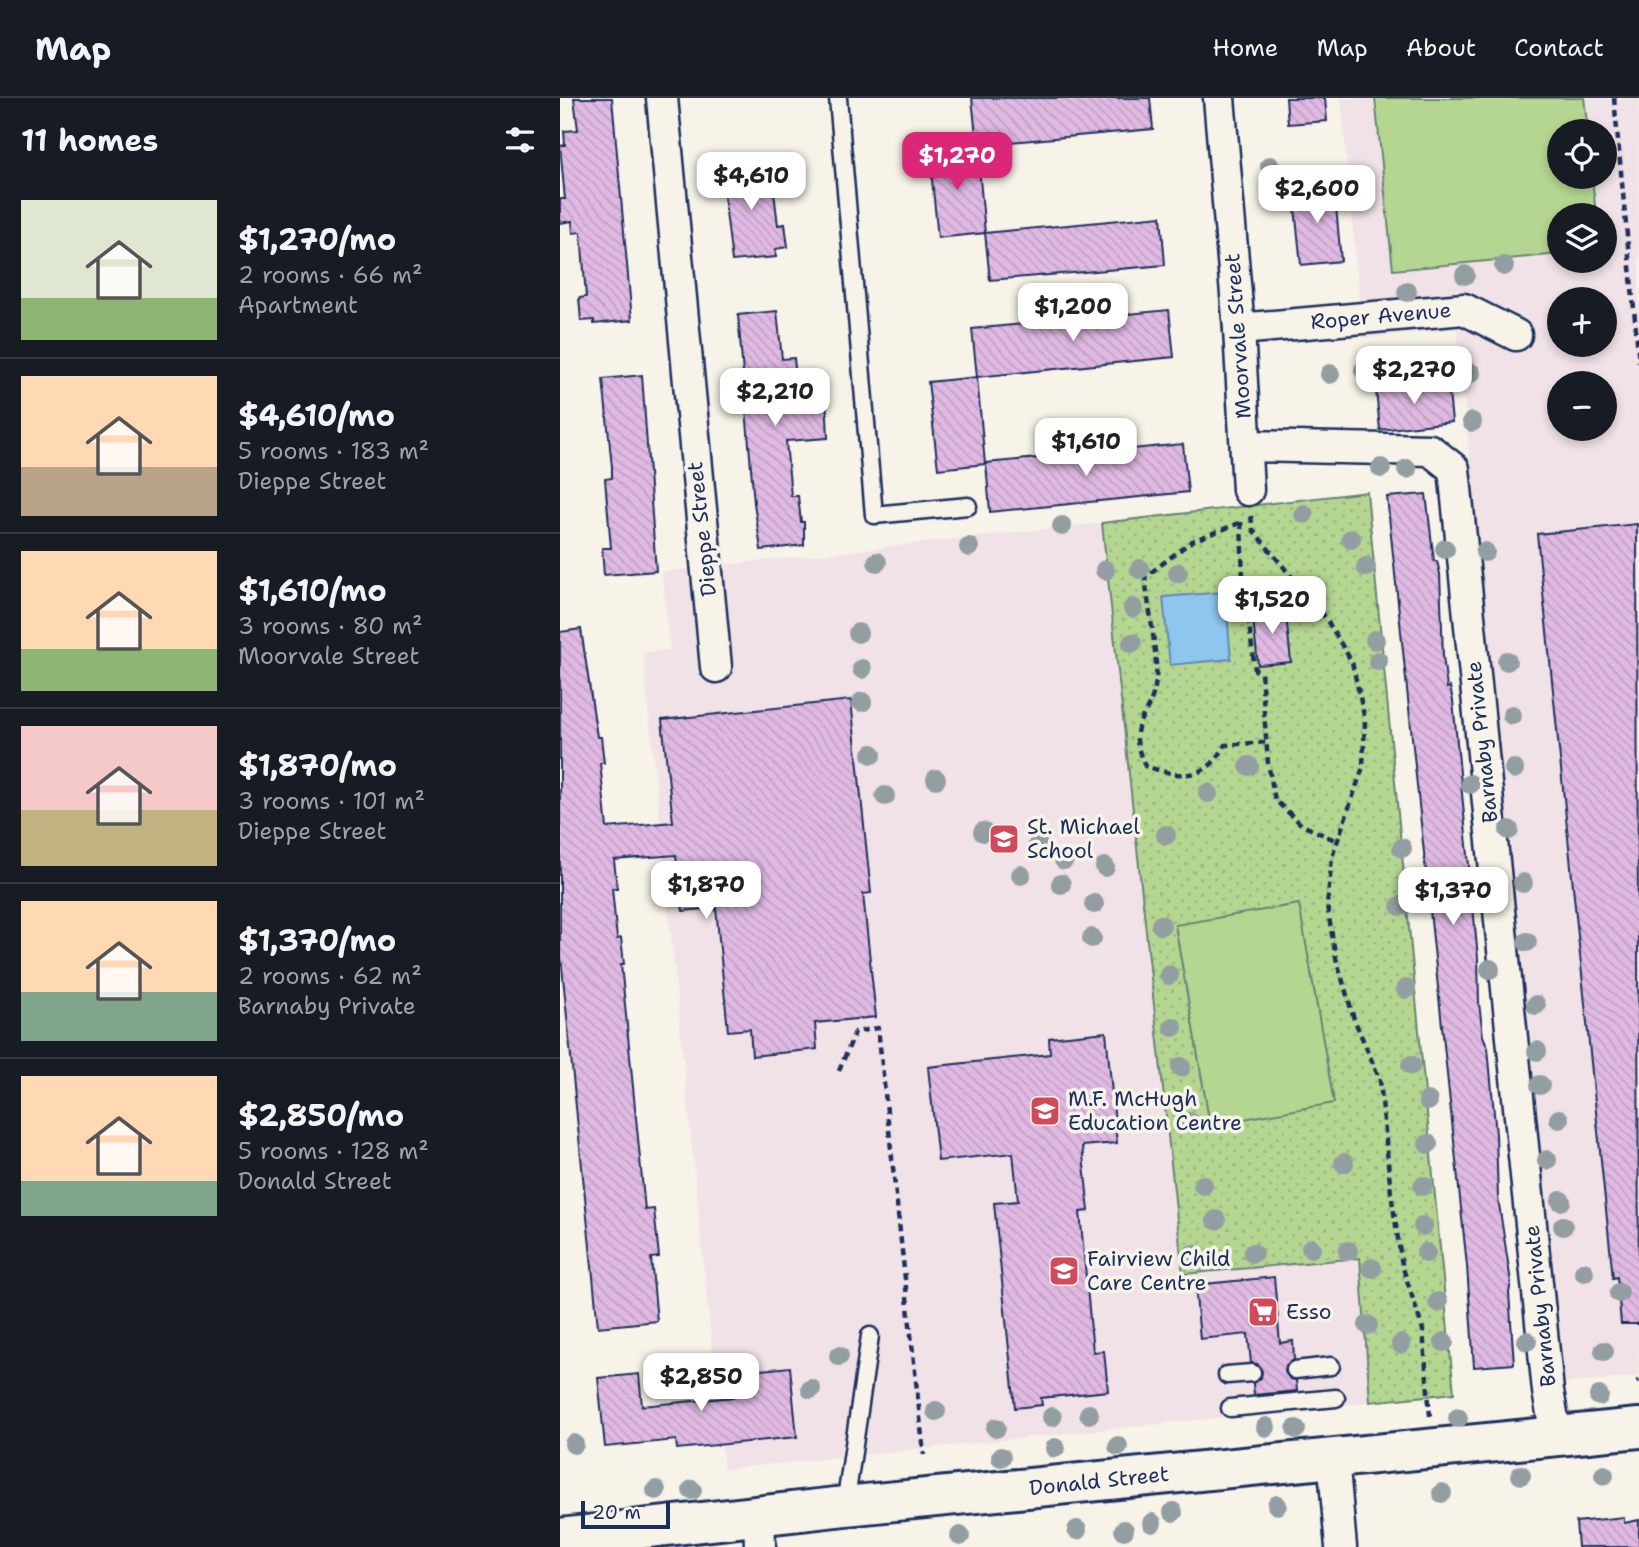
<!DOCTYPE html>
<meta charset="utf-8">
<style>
body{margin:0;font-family:"Shantell Sans",sans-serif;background:#20242c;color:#f1f3f6;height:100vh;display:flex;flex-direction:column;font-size:26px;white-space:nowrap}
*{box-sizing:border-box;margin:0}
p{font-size:23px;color:#9ea1a6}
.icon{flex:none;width:38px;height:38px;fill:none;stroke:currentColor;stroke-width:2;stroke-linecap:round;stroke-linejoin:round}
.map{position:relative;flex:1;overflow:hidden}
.side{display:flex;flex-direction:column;background:#171b24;width:560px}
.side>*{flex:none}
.buttons{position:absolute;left:987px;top:21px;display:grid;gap:14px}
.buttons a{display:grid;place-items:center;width:70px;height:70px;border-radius:50%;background:#171b24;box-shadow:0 4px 10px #0003;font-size:35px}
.scale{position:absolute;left:21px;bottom:18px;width:89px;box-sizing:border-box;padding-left:7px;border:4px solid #1b2f5e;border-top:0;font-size:19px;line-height:24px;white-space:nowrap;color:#1b2f5e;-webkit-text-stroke:5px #f7f3e8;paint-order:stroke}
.price{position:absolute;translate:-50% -60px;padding:0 16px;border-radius:14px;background:#fff;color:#222;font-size:23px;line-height:46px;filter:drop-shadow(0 2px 4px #0008)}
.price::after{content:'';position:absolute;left:50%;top:42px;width:21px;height:16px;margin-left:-10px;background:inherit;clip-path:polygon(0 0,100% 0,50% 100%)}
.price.active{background:#db2777;color:#fff}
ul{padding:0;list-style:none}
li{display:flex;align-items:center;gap:21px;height:175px;padding:0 21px}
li+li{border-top:2px solid #363941}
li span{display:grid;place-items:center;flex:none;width:196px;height:140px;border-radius:0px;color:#555}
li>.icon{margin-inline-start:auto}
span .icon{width:84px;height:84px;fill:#fffc;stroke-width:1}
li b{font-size:30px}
h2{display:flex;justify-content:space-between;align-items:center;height:84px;padding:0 21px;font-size:30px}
header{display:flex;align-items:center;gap:42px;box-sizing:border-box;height:98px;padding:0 35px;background:#171b24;border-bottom:2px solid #363941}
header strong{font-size:33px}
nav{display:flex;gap:38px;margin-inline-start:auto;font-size:24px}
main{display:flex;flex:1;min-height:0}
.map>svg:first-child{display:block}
</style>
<header>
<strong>Map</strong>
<nav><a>Home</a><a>Map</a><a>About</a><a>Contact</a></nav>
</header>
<main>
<section class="side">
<h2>11 homes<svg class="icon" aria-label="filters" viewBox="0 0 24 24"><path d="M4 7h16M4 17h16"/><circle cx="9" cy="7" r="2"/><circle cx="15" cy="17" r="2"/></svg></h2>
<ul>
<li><span style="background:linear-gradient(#dfe7d0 70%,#8fb573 0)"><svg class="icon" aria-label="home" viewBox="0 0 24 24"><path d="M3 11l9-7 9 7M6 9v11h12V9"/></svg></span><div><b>$1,270/mo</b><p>2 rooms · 66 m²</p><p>Apartment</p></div></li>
<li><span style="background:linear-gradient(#ffd9b3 65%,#b9a48a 0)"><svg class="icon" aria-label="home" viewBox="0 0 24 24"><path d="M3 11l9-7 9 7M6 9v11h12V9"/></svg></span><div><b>$4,610/mo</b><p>5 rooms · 183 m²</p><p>Dieppe Street</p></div></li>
<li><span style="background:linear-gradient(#ffd9b3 70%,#8fb573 0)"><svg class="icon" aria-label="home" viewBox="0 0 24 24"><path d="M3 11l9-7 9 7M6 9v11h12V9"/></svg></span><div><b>$1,610/mo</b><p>3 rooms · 80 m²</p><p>Moorvale Street</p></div></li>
<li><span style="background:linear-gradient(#f6c9c9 60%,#c2b280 0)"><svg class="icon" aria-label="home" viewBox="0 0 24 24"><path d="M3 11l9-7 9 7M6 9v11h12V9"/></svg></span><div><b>$1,870/mo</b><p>3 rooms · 101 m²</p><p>Dieppe Street</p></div></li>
<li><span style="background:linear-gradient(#ffd9b3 65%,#7fa58c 0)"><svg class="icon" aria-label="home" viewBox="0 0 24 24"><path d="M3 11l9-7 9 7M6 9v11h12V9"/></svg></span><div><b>$1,370/mo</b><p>2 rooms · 62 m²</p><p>Barnaby Private</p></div></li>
<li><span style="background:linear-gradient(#ffd9b3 75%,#7fa58c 0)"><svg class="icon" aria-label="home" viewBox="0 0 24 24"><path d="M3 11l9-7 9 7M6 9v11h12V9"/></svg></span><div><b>$2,850/mo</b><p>5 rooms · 128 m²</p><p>Donald Street</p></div></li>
</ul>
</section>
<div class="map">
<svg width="1079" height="1449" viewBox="0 0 1079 1449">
<defs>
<pattern id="park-dots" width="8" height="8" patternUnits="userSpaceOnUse" patternTransform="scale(1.75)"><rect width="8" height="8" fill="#b4d690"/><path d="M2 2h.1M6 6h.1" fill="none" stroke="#9ab87f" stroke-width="1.8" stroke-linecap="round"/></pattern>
<pattern id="building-back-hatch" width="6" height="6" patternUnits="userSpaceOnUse" patternTransform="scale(1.75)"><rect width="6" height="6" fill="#e0b9e2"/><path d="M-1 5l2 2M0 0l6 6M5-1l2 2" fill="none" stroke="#c09fc4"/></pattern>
</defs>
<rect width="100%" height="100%" fill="#f7f3e8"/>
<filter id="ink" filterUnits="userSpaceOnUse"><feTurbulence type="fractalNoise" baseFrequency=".0143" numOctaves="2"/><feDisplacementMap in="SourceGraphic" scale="14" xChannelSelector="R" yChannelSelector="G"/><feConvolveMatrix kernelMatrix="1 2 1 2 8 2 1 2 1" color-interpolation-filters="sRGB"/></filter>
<g filter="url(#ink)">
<g fill="#f0e2e6" fill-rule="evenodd">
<path d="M 781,0 L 1079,0 L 1079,1278 L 1002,1286 L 897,231 L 803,240 ZM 999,33 L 1045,33 L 1045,79 L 999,79 ZM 999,117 L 1045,117 L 1045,163 L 999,163 ZM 999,201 L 1045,201 L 1045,247 L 999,247 ZM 999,285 L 1045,285 L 1045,331 L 999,331 Z"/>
<path d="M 542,425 L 623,1176 L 800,1160 L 810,1304 L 164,1371 L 83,555 L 110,552 L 102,474 Z"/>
</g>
<path fill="url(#park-dots)" stroke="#688277" stroke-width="2" d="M 807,394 L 894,1295 L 810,1304 L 800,1160 L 623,1176 L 542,425 Z"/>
<g fill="#b4d690" stroke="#688277" stroke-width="2">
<path d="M 815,0 L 1024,0 L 1028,33 L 999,33 L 999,79 L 1032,79 L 1036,117 L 999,117 L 999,156 L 833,172 Z"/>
<path d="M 739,806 L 774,1005 L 650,1027 L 615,827 Z"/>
</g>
<path fill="#8fc6ee" stroke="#618ab4" stroke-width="2" d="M 665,494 L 671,561 L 610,567 L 603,499 Z"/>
<g fill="url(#building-back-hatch)" stroke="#1b2f5e" stroke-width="2">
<path d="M 14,0 L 52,0 L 72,222 L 34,226 L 34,222 L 21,223 L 19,200 L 26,199 L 21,134 L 13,135 L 12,123 L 0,125 L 0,101 L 5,101 L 0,48 L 5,47 L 4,33 L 18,32 Z"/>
<path d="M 412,0 L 590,0 L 593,31 L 417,47 Z"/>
<path d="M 726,0 L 765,0 L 767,23 L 728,26 Z"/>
<path d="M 417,48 L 425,135 L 378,140 L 369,52 Z"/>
<path d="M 199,62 L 200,79 L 212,78 L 218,127 L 225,126 L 228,149 L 215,151 L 216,159 L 172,163 L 160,64 Z"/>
<path d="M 774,87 L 781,163 L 741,167 L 733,91 Z"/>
<path d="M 601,118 L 605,167 L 430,182 L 425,135 Z"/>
<path d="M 609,212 L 614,259 L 417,279 L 412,231 Z"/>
<path d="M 217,213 L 222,261 L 234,260 L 238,299 L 266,297 L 268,340 L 226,343 L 231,398 L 238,398 L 241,424 L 244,424 L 244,447 L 201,452 L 194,405 L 178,217 Z"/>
<path d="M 82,277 L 96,473 L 44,477 L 42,450 L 51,450 L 45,381 L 52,380 L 52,369 L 43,281 Z"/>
<path d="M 417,279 L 425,366 L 378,371 L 368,284 Z"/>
<path d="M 888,285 L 892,324 L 820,332 L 816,292 Z"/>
<path d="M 623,346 L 628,394 L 430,414 L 426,365 Z"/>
<path d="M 866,396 L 874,463 L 877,463 L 880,476 L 883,558 L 887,590 L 890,589 L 893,603 L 918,860 L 919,905 L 923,938 L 928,950 L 936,1037 L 938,1100 L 951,1184 L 949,1195 L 954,1266 L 914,1269 L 907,1168 L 827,399 Z"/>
<path d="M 1077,426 L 1079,1226 L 1061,1226 L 1057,1179 L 1053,1180 L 977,436 Z"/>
<path d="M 725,508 L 731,564 L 698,567 L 692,511 Z"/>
<path d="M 21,531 L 37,639 L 41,639 L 44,665 L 40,665 L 47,730 L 113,724 L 102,622 L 291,602 L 311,795 L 303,796 L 316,919 L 255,925 L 257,951 L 192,958 L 190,931 L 168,933 L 156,810 L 123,813 L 116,757 L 54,762 L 57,790 L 52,790 L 57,841 L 61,840 L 64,866 L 61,866 L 85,1112 L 94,1111 L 99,1159 L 91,1160 L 97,1223 L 38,1229 L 0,849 L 0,534 Z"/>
<path d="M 546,934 L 557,1045 L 522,1048 L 529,1113 L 520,1114 L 533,1254 L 544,1253 L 548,1293 L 481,1300 L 482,1307 L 455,1310 L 434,1105 L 458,1103 L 453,1055 L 378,1063 L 368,969 L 490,956 L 489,940 Z"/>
<path d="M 714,1179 L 720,1245 L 733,1243 L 734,1262 L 726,1267 L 725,1274 L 730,1281 L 736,1282 L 737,1293 L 694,1297 L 693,1285 L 701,1280 L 702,1273 L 697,1266 L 691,1265 L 688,1236 L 640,1241 L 635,1187 Z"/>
<path d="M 230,1269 L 237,1339 L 117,1351 L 116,1342 L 45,1349 L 38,1280 L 79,1276 L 82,1308 L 173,1299 L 171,1275 Z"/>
<path d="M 1064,1419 L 1064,1425 L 1079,1422 L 1079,1449 L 1018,1449 L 1016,1424 Z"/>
</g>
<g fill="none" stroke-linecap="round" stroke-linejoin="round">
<g stroke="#1b2f5e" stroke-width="21">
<g id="lane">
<path d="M 278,0 L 314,417 L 408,408"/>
<path d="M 735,1272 L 771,1268"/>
<path d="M 667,1277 L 692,1275"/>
<path d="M 670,1310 L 776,1300"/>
<path d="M 285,1408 L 310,1238"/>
</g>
</g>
<g stroke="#1b2f5e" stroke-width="35">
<g id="street">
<path d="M 102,0 L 156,569"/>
<path d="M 659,0 L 679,231 L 688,392"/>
<path d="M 679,231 L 904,211 L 956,237"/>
<path d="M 686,348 L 870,352 L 894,371 L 988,1293 L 996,1338"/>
<path d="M 773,1359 L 781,1449"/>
<path d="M 199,1417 L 200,1449"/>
</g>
</g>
<g stroke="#1b2f5e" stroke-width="44">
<path id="secondary" d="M 0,1440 L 285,1408 L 1079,1330"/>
</g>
<g stroke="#1b2f5e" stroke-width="4.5" stroke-dasharray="7 5" stroke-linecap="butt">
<path d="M 1054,0 L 1079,264"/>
<path d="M 691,418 L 693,432 L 765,519 L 792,564 L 805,622 L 803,669 L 772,759 L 767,808 L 776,860 L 794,921 L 820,982 L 831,1095 L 842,1167 L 863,1232 L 870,1318"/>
<path d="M 681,424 L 683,481 L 695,572 L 701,575 L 708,665 L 715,702 L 742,727 L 777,743"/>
<path d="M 680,425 L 632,443 L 585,479 C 588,506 598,558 596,582 C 592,622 563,621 585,668 C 619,679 646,685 665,647 L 708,644"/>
<path d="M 279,973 L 295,934 L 318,930 L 364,1357"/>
<path d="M 1077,1284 L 1079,1282"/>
</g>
<use href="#lane" stroke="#f7f3e8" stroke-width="16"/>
<use href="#street" stroke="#f7f3e8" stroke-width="30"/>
<use href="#secondary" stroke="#f7f3e8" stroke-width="38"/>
</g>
<g fill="#939ea3">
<circle cx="710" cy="68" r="10"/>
<circle cx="944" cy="168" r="10"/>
<circle cx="905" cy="177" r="10"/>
<circle cx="847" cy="194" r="10"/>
<circle cx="804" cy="272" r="10"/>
<circle cx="911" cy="275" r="10"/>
<circle cx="770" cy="276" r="10"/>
<circle cx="912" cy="324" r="10"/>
<circle cx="821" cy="370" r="10"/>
<circle cx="847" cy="371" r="10"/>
<circle cx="744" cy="416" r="10"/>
<circle cx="502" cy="428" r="10"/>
<circle cx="791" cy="441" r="10"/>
<circle cx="409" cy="449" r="10"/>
<circle cx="885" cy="451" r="10"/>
<circle cx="925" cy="454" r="10"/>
<circle cx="317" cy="464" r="10"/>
<circle cx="806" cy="469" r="10"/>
<circle cx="580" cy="471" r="10"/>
<circle cx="545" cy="472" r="10"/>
<circle cx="618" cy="475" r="10"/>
<circle cx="573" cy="510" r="10"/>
<circle cx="298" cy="535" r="10"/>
<circle cx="815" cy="542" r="10"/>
<circle cx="572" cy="545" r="10"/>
<circle cx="818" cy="563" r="10"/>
<circle cx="947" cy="563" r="10"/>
<circle cx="302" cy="571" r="10"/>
<circle cx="302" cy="604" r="10"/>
<circle cx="952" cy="617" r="10"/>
<circle cx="312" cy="656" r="10"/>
<circle cx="689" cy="668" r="10"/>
<circle cx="954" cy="671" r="10"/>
<circle cx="376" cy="681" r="10"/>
<circle cx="910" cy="686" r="10"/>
<circle cx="648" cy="695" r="10"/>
<circle cx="325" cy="698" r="10"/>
<circle cx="949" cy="732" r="10"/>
<circle cx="423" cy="734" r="10"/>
<circle cx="606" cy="737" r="10"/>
<circle cx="478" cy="746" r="10"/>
<circle cx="842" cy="750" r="10"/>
<circle cx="504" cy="762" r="10"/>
<circle cx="545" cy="769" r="10"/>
<circle cx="461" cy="777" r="10"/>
<circle cx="963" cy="785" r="10"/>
<circle cx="501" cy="786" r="10"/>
<circle cx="534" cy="806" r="10"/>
<circle cx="840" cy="808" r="10"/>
<circle cx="601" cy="827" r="10"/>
<circle cx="532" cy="840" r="10"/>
<circle cx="967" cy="844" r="10"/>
<circle cx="930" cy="871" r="10"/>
<circle cx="609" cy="877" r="10"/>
<circle cx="846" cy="891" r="10"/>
<circle cx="976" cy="907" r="10"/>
<circle cx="613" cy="929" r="10"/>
<circle cx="977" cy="953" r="10"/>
<circle cx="851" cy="967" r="10"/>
<circle cx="621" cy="969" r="10"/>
<circle cx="980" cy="987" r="10"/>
<circle cx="868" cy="1003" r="10"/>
<circle cx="999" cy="1021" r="10"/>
<circle cx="630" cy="1024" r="10"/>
<circle cx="868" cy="1046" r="10"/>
<circle cx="987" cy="1062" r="10"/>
<circle cx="784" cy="1065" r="10"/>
<circle cx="643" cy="1087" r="10"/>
<circle cx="863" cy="1088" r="10"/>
<circle cx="1001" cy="1103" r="10"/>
<circle cx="656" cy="1122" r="10"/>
<circle cx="863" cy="1128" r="10"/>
<circle cx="1003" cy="1128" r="10"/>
<circle cx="751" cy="1150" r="10"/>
<circle cx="788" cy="1153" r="10"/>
<circle cx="693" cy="1155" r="10"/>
<circle cx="866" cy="1155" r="10"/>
<circle cx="633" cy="1156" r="10"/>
<circle cx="812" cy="1170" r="10"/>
<circle cx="1024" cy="1174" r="10"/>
<circle cx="1059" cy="1195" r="10"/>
<circle cx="878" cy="1204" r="10"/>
<circle cx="808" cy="1227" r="10"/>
<circle cx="967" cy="1243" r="10"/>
<circle cx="884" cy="1244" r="10"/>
<circle cx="841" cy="1246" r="10"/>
<circle cx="1044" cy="1253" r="10"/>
<circle cx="279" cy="1258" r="10"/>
<circle cx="251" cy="1291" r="10"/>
<circle cx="1039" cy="1298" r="10"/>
<circle cx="376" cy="1313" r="10"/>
<circle cx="529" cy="1316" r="10"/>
<circle cx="492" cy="1319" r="10"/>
<circle cx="898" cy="1320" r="10"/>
<circle cx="706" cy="1329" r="10"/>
<circle cx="436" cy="1330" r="10"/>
<circle cx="736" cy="1331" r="10"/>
<circle cx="14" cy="1346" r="10"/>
<circle cx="558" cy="1348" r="10"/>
<circle cx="495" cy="1350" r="10"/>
<circle cx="441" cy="1359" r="10"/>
<circle cx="961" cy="1377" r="10"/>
<circle cx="1044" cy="1377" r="10"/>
<circle cx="96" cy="1392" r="10"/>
<circle cx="132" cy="1392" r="10"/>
<circle cx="882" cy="1395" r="10"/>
<circle cx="717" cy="1407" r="10"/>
<circle cx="613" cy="1414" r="10"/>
<circle cx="592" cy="1425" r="10"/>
<circle cx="517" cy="1432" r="10"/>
<circle cx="564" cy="1432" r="10"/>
<circle cx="400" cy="1438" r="10"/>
</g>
</g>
<defs>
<g id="school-square" transform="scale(1.575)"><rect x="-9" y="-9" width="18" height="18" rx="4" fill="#d1495b" stroke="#f7f3e8"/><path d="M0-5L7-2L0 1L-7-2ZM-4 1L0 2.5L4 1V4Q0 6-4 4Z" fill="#fff"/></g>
<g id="supermarket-square" transform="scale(1.575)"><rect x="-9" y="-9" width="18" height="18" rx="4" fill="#d1495b" stroke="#f7f3e8"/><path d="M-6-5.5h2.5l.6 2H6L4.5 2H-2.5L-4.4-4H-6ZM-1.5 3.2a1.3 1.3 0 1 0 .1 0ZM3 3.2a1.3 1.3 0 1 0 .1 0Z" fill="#fff"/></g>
</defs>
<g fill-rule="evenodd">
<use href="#school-square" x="444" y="741"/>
<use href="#school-square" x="485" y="1013"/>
<use href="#school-square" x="504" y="1173"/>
<use href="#supermarket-square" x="703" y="1214"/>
</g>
<g text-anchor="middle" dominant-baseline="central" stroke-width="7" stroke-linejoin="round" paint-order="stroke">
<g font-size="21" fill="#1b2f5e" stroke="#f7f3e8">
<text transform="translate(821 218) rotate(-5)">Roper Avenue</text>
<text transform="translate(678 238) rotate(-94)">Moorvale Street</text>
<text transform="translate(142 431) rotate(-96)">Dieppe Street</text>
<text transform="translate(922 644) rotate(-96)">Barnaby Private</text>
<text transform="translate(980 1208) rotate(-96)">Barnaby Private</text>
<text transform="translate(539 1383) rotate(-6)">Donald Street</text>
</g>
<g font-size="21" fill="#1b2f5e" stroke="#f7f3e8" text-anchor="start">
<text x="467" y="729">St. Michael<tspan x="467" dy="24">School</tspan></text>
<text x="508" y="1001">M.F. McHugh<tspan x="508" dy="24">Education Centre</tspan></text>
<text x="527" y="1161">Fairview Child<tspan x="527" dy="24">Care Centre</tspan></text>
<text x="726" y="1214">Esso</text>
</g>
</g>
</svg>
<div class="buttons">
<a><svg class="icon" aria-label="locate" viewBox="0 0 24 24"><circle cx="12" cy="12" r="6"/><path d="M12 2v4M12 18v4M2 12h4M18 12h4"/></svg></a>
<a><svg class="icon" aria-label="layers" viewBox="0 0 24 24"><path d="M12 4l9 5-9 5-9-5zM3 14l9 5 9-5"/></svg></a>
<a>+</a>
<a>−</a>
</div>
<div class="scale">20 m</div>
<b class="price active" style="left:397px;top:94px">$1,270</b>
<b class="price" style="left:191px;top:114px">$4,610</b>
<b class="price" style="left:757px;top:127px">$2,600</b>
<b class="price" style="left:513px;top:245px">$1,200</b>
<b class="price" style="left:854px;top:308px">$2,270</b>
<b class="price" style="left:215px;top:330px">$2,210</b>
<b class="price" style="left:526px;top:380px">$1,610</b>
<b class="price" style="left:712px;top:538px">$1,520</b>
<b class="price" style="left:146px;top:823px">$1,870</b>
<b class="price" style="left:893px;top:829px">$1,370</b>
<b class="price" style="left:141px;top:1315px">$2,850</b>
</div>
</main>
